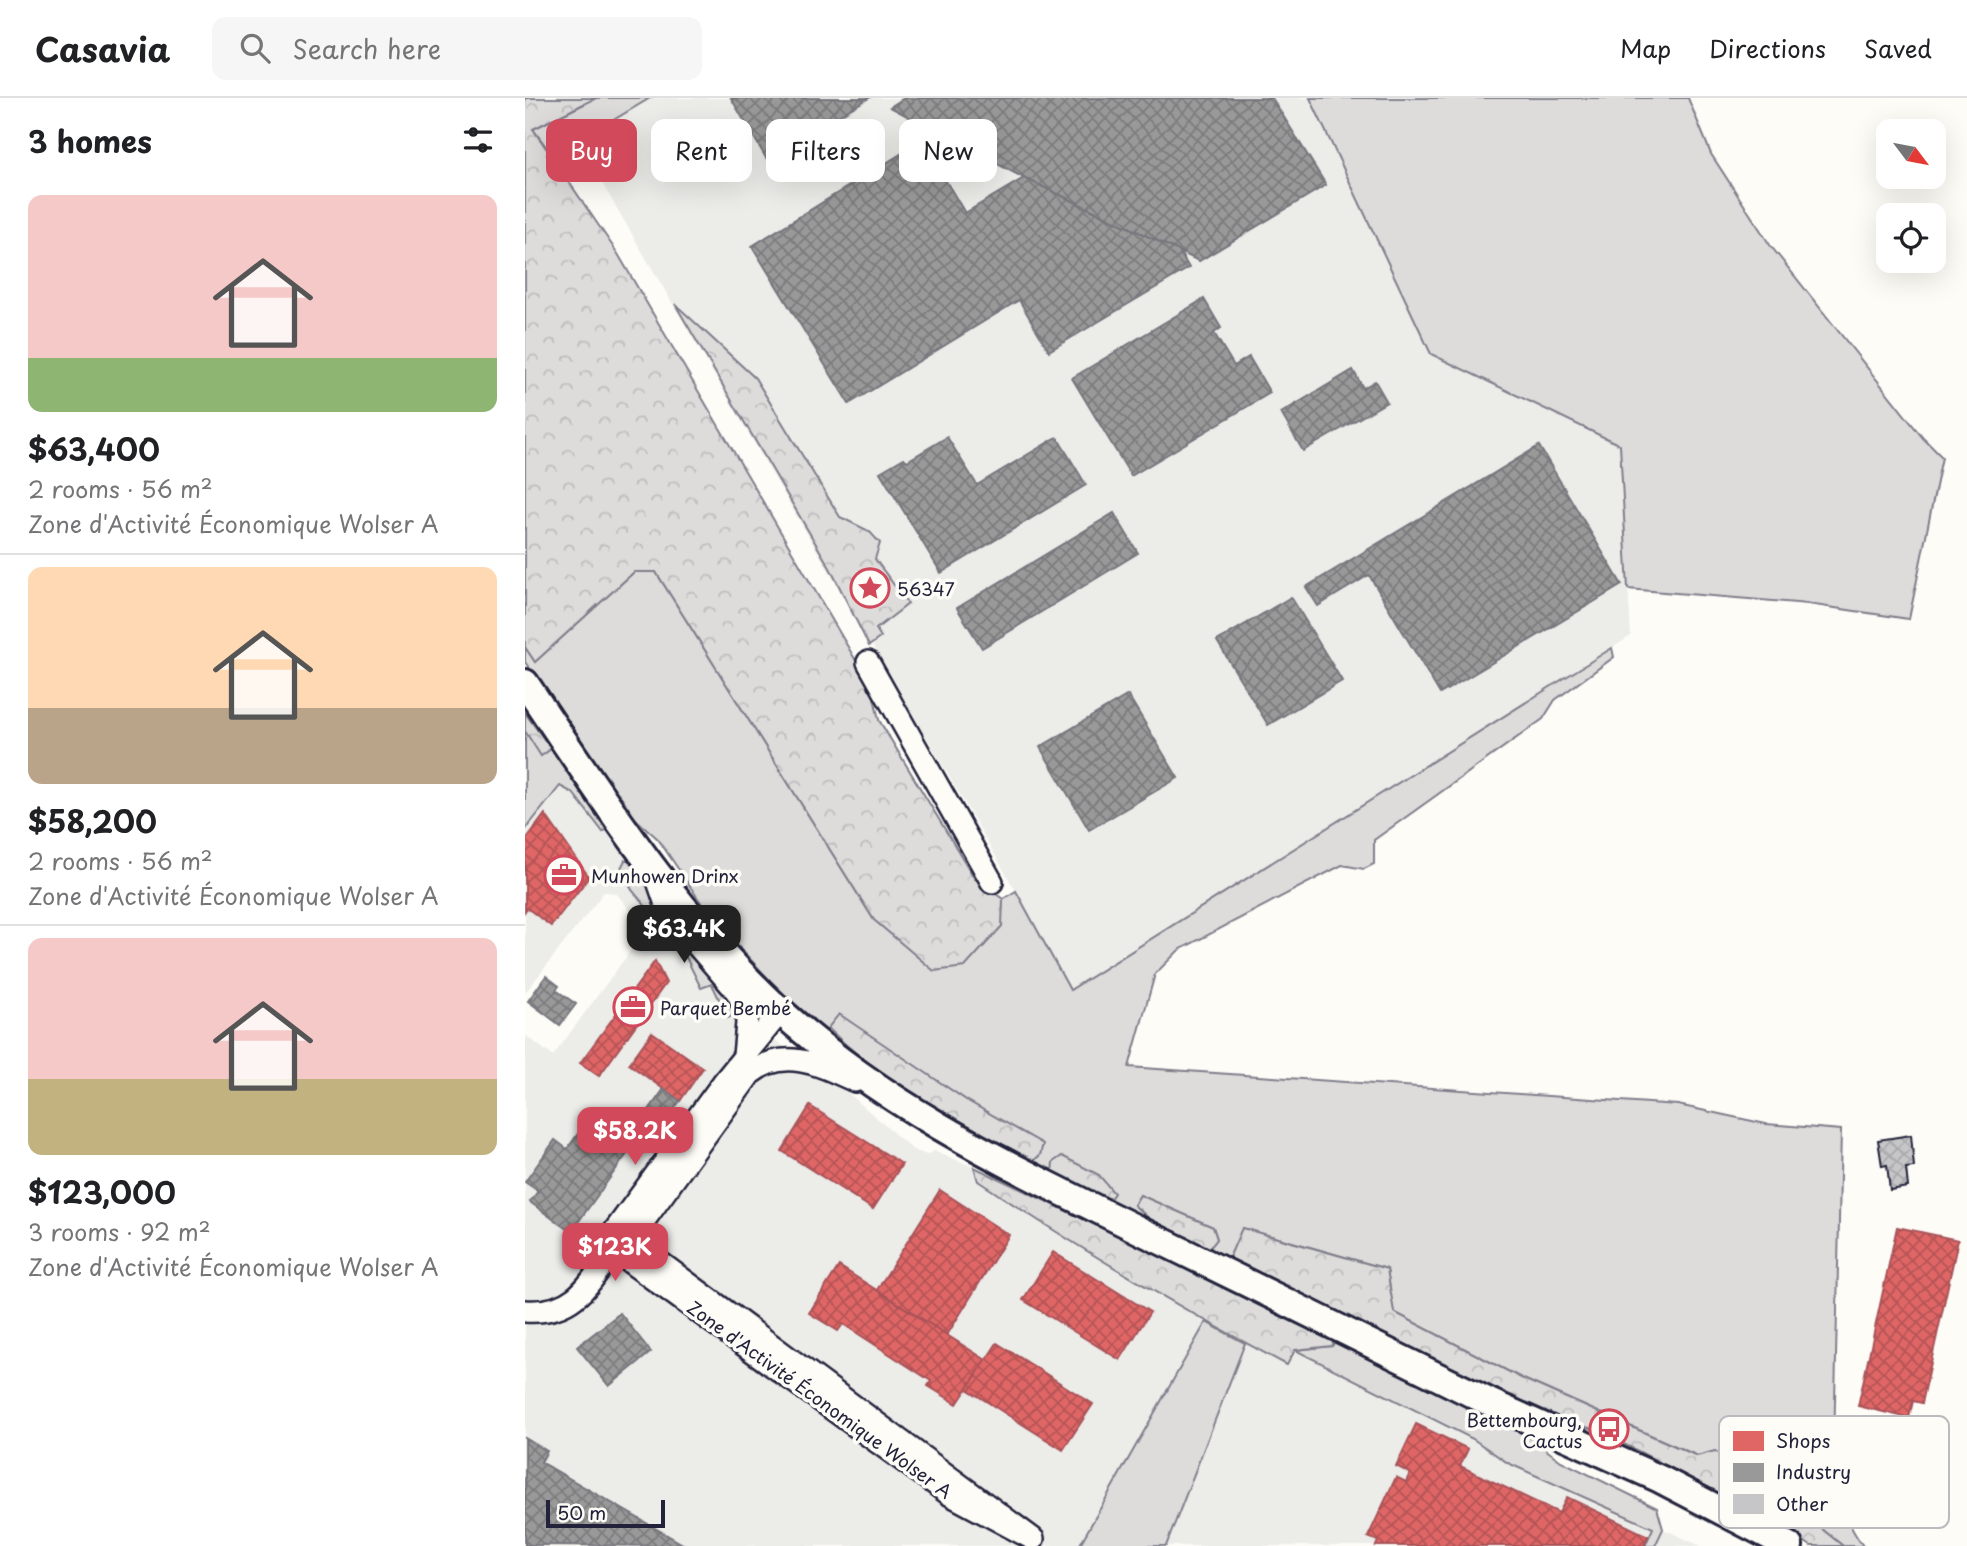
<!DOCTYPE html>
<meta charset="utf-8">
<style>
body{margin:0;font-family:"Playpen Sans",sans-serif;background:#f6f6f6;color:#202124;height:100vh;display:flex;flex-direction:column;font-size:26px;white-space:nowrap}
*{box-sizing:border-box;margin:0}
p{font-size:23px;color:#757577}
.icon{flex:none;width:38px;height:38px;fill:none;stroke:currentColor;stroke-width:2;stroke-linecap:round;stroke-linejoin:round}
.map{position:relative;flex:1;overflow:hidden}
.sheet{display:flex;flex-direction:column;background:#fff;width:525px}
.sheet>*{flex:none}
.top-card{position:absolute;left:21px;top:21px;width:665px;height:63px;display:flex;gap:14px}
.needle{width:46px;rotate:122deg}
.buttons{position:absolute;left:1351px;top:21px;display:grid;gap:14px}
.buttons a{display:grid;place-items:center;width:70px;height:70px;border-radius:14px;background:#fff;box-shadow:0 7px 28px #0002;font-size:35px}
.scale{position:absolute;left:21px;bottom:18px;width:119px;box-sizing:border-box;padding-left:7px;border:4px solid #22223b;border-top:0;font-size:19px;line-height:24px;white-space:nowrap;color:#22223b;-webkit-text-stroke:5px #fdfcf7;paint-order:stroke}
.price{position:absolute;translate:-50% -60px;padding:0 16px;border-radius:14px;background:#d1495b;color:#fff;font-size:23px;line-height:46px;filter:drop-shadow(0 2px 4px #0008)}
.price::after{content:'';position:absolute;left:50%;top:42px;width:21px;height:16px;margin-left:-10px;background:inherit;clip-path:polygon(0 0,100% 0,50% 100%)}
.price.active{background:#222;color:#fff}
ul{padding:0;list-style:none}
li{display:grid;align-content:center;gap:14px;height:371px;padding:0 28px}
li+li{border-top:2px solid #e0e0e0}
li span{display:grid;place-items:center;height:217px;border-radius:14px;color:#555}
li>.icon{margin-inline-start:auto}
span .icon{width:126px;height:126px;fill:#fffc;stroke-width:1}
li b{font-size:30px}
h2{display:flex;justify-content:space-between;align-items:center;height:84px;padding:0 28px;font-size:30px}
.tag{padding:0 24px;border-radius:14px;background:#fff;box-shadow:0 7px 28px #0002;font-size:24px;line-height:63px}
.tag.active{background:#d1495b;color:#fff}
header{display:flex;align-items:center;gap:42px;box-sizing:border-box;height:98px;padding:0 35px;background:#fff;border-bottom:2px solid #e0e0e0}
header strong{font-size:33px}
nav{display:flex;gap:38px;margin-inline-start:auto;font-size:24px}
.search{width:490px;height:63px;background:#f6f6f6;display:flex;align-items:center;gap:18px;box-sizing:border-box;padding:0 24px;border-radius:14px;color:#757577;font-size:26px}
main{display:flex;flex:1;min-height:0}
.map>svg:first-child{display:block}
</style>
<header>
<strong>Casavia</strong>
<div class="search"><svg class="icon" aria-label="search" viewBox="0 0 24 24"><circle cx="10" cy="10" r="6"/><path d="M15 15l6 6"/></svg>Search here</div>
<nav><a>Map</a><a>Directions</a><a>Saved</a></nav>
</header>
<main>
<section class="sheet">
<h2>3 homes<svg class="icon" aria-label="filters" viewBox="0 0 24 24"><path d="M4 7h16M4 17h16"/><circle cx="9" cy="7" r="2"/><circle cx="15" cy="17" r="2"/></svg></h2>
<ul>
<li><span style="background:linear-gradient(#f6c9c9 75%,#8fb573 0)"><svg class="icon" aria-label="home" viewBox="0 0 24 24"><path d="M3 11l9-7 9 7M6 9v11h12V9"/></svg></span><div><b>$63,400</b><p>2 rooms · 56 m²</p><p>Zone d'Activité Économique Wolser A</p></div></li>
<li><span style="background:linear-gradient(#ffd9b3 65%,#b9a48a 0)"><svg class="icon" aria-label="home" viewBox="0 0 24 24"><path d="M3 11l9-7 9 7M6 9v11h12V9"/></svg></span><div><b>$58,200</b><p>2 rooms · 56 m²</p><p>Zone d'Activité Économique Wolser A</p></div></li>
<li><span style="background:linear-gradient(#f6c9c9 65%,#c2b280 0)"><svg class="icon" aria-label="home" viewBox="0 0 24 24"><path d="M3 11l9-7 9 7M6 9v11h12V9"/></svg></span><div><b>$123,000</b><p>3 rooms · 92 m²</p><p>Zone d'Activité Économique Wolser A</p></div></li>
</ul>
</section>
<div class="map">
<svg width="1442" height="1448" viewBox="0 0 1442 1448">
<defs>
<pattern id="forest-crowns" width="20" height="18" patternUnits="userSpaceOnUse" patternTransform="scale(1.75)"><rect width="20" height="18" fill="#dddcdb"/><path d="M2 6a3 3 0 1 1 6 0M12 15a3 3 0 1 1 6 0" fill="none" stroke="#bdbcbd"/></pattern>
<pattern id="shops-cross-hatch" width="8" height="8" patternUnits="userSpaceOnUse" patternTransform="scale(1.75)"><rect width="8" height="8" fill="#e06666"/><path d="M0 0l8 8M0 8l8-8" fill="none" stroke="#b55455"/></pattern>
<pattern id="industry-cross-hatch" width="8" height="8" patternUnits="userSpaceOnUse" patternTransform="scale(1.75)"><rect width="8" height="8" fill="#999"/><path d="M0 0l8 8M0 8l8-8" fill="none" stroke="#7c7c7e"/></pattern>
<pattern id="building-cross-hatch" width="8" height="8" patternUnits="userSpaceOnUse" patternTransform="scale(1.75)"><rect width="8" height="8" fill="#c6c6c8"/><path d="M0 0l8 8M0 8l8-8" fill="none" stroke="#aaaaad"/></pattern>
</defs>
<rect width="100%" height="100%" fill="#fdfcf7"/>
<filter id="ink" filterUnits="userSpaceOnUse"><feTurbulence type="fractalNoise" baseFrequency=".0143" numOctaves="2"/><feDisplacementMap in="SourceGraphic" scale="14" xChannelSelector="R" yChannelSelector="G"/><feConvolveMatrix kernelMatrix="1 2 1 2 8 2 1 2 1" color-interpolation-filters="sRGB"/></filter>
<g filter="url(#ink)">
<g fill="#ecece9">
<path d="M 125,0 L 785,0 L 906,256 L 1095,347 L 1106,538 L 545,893 L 491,793 L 59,54 L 67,48 L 61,39 Z"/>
<path d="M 35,688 L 48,695 L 78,734 L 83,730 L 106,762 L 100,762 L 96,770 L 107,792 L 158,853 L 175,890 L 187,886 L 203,919 L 213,915 L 261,950 L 260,974 L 288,977 L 321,993 L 388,1052 L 402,1057 L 409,1053 L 449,1069 L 453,1083 L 529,1134 L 681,1224 L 554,1448 L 0,1448 L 0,937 L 28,958 L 121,832 L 91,795 L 79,794 L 0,895 L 0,732 Z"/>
<path d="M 720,1245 L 762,1267 L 770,1252 L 948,1341 L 983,1365 L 1129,1431 L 1120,1448 L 641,1448 Z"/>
<path d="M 1138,1431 L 1176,1448 L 1130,1448 Z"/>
</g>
<g fill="#dddcdb" stroke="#807f8b" stroke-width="2">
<path d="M 71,0 L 125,0 L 62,38 L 67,48 L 37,70 L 8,31 Z"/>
<path d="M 785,0 L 1163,0 L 1186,56 L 1245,147 L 1398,340 L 1417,359 L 1384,521 L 1283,506 L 1103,491 L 1095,347 L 906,256 Z"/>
<path d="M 109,474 L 131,474 L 349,822 L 476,828 L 478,801 L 491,793 L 545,892 L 1087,550 L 1089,559 L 1030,602 L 1018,621 L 849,742 L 849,766 L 839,771 L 817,767 L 654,852 L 630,876 L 604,969 L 1153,1007 L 1241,1026 L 1316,1032 L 1309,1349 L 1315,1349 C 1313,1390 1313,1414 1338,1448 L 1318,1448 L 1246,1390 L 1190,1353 L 1173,1358 L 996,1280 L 868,1214 L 862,1171 L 718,1130 L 704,1160 L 684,1151 L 692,1141 L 688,1129 L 615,1097 L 609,1107 L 627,1123 L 616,1122 L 507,1064 L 515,1057 L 517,1046 L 441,1002 L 314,917 L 303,930 L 322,950 L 255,893 L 185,818 L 133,741 L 104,715 L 0,564 L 0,549 L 10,564 Z"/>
<path d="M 0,633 L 16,657 L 26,651 L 83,730 L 78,734 L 48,695 L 35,688 L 0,732 Z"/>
<path d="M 100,762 L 106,762 L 114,770 L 192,879 L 213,915 L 203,920 L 187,886 L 176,890 L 158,853 L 107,792 L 96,770 Z"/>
<path d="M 681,1224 L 720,1245 L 641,1448 L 554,1448 Z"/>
<path d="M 811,1241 L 992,1330 L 1036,1363 L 1132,1410 L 1138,1431 L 1130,1448 L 1120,1448 L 1128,1430 L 983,1365 L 948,1341 L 770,1252 L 807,1248 Z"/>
</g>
<g fill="url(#forest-crowns)" stroke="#807f8b" stroke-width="2">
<path d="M 0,0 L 71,0 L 8,31 L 93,156 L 347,590 L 354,622 L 450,781 L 478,801 L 477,828 L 440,869 L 409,873 L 349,822 L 131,474 L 109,474 L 10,564 L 0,549 Z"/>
<path d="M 150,206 L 230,280 L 315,419 L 344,433 L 355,445 L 350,461 L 383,506 L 351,531 L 356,539 L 344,548 L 305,470 Z"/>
<path d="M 0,615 L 26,651 L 16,658 L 0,633 Z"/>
<path d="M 314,916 L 441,1002 L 518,1046 L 515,1057 L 507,1064 C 436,1026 361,987 303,930 Z"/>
<path d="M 537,1058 L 574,1077 L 589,1095 L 585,1101 L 527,1076 L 528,1064 Z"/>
<path d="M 449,1069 L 811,1241 L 807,1248 L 770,1252 L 762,1267 C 656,1211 553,1150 453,1083 Z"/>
<path d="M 615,1097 L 688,1129 L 692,1141 L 684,1151 L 627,1123 L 609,1107 Z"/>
<path d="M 717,1130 L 862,1171 L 869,1214 L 996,1280 L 1172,1358 L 1190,1353 L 1246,1390 L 1318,1448 L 1286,1448 L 1262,1432 L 1115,1354 L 1068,1331 L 1038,1323 L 704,1160 Z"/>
</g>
<g fill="url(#shops-cross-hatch)" stroke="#a75259" stroke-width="2">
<path d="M 20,716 L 64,779 L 26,828 L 2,810 L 0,813 L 0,743 Z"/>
<path d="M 130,863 L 141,885 L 74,978 L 55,965 Z"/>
<path d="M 127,934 L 178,970 L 155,1003 L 104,966 Z"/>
<path d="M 285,1008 L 377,1066 L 348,1111 L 257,1053 Z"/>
<path d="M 415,1092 L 484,1137 L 422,1237 L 352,1192 Z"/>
<path d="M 1372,1129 L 1433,1142 L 1397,1305 L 1388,1303 L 1384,1320 L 1333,1308 Z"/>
<path d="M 528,1154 L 625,1214 L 595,1262 L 498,1202 Z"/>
<path d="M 314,1168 L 461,1262 L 432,1306 L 403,1288 L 406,1283 L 318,1226 L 313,1233 L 284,1215 Z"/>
<path d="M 472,1245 L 568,1306 L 538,1352 L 442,1291 Z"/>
<path d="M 891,1326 L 943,1351 L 935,1368 L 1034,1415 L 1042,1399 L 1123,1438 L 1119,1448 L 851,1448 L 853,1443 L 843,1439 L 871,1379 L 881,1384 L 885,1375 L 871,1368 Z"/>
</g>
<g fill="url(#industry-cross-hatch)" stroke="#75757d" stroke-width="2">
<path d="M 206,0 L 344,0 L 241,60 Z"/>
<path d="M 379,0 L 747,0 L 801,87 L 674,163 L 499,80 L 365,9 Z"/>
<path d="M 397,43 L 440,115 L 499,80 L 654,153 L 664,170 L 524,253 L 494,202 L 324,306 L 227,148 Z"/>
<path d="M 679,201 L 696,230 L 689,235 L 709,268 L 724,259 L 745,295 L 606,378 L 547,280 Z"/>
<path d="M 828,272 L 838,290 L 850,283 L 862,304 L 778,353 L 756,315 Z"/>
<path d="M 422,339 L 452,387 L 532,339 L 561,387 L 416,475 L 355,374 L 379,360 L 382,363 Z"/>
<path d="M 1014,348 L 1097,487 L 915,596 L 844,477 L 793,508 L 781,489 Z"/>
<path d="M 589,415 L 613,455 L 457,550 L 432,510 Z"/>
<path d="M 766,499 L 817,583 L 743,627 L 692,543 Z"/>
<path d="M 603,597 L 653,680 L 564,732 L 515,649 Z"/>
<path d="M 21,878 L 34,888 L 31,892 L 51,906 L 35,927 L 3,903 Z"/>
<path d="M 139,991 L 155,1003 L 132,1034 L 116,1023 Z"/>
<path d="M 65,1019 L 107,1049 L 46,1134 L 5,1104 L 13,1093 L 0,1084 L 30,1042 L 42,1051 Z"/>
<path d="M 95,1215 L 126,1254 L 84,1288 L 52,1249 Z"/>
<path d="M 0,1340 L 22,1353 L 16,1364 L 161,1448 L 0,1447 Z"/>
</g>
<path fill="url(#building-cross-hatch)" stroke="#22223b" stroke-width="2" d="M 1386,1037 L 1389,1069 L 1381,1070 L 1383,1089 L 1365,1092 L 1362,1067 L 1357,1068 L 1353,1042 Z"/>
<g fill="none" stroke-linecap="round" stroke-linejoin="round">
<g stroke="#22223b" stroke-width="26">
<g id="minor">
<path d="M 343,564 L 467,784"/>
<path d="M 133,783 L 144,815 L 212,894 L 221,912 L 222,925 L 219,958"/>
<path d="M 98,1137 L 508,1441 L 424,1396 L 80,1146 L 200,982 L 256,913"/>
<path d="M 105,1142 L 225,976 C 259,948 295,967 330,983"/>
<path d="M 0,1213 C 55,1217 67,1179 95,1141"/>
</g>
</g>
<g stroke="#22223b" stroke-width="32">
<path id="major" d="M 0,585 C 77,699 151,817 253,911 C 364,1012 487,1069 620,1135 C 735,1191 849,1247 964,1304 L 1135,1381 L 1264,1448"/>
</g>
<use href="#minor" stroke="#fdfcf7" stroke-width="21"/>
<use href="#major" stroke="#fdfcf7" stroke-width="26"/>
</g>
</g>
<defs>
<g id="sight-ring" transform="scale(2.0125)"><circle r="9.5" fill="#fdfcf7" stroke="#d1495b" stroke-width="1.5"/><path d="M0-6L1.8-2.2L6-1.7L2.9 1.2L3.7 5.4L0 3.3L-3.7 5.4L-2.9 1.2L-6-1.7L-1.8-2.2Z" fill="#d1495b"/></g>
<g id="office-ring" transform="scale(2.0125)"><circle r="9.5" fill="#fdfcf7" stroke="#d1495b" stroke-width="1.5"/><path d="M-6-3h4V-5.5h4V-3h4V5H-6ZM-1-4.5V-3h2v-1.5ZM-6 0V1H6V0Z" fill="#d1495b"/></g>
<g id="bus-ring" transform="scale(2.0125)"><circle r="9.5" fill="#fdfcf7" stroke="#d1495b" stroke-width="1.5"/><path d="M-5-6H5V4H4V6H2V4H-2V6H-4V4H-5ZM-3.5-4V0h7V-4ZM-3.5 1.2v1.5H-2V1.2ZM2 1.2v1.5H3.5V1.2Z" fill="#d1495b"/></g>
</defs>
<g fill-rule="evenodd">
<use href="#sight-ring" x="345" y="490"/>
<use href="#office-ring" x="39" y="777"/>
<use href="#office-ring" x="108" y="909"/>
<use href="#bus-ring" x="1084" y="1331"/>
</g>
<g text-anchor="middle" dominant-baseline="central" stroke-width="7" stroke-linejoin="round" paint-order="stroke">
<g font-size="18" fill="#22223b" stroke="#fdfcf7" text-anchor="start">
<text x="372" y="490">56347</text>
<text x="66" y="777">Munhowen Drinx</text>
<text x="135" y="909">Parquet Bembé</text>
<text x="1057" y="1321" text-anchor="end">Bettembourg,<tspan x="1057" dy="21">Cactus</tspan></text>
</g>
<g font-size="18" fill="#22223b" stroke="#fdfcf7">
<text transform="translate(295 1301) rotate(36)">Zone d'Activité Économique Wolser A</text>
</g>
</g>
<rect x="1194" y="1318" width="230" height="112" rx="10" fill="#fdfcf7" stroke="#bbbbbf" stroke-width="2"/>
<rect x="1208" y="1333" width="31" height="20" fill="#e06666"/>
<rect x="1208" y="1365" width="31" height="19" fill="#999"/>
<rect x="1208" y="1396" width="31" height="20" fill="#c6c6c8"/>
<g font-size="19" fill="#22223b">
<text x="1251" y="1350">Shops</text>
<text x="1251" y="1381">Industry</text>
<text x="1251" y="1413">Other</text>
</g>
</svg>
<div class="buttons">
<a><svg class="needle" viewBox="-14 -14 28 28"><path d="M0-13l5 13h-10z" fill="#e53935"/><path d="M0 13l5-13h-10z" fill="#757577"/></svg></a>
<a><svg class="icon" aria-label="locate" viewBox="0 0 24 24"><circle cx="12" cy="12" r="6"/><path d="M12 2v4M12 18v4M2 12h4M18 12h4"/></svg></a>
</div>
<div class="scale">50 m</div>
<b class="price active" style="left:159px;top:867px">$63.4K</b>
<b class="price" style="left:110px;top:1069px">$58.2K</b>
<b class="price" style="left:90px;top:1185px">$123K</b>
<div class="top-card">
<a class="tag active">Buy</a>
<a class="tag">Rent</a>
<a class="tag">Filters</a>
<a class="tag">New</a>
</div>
</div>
</main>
